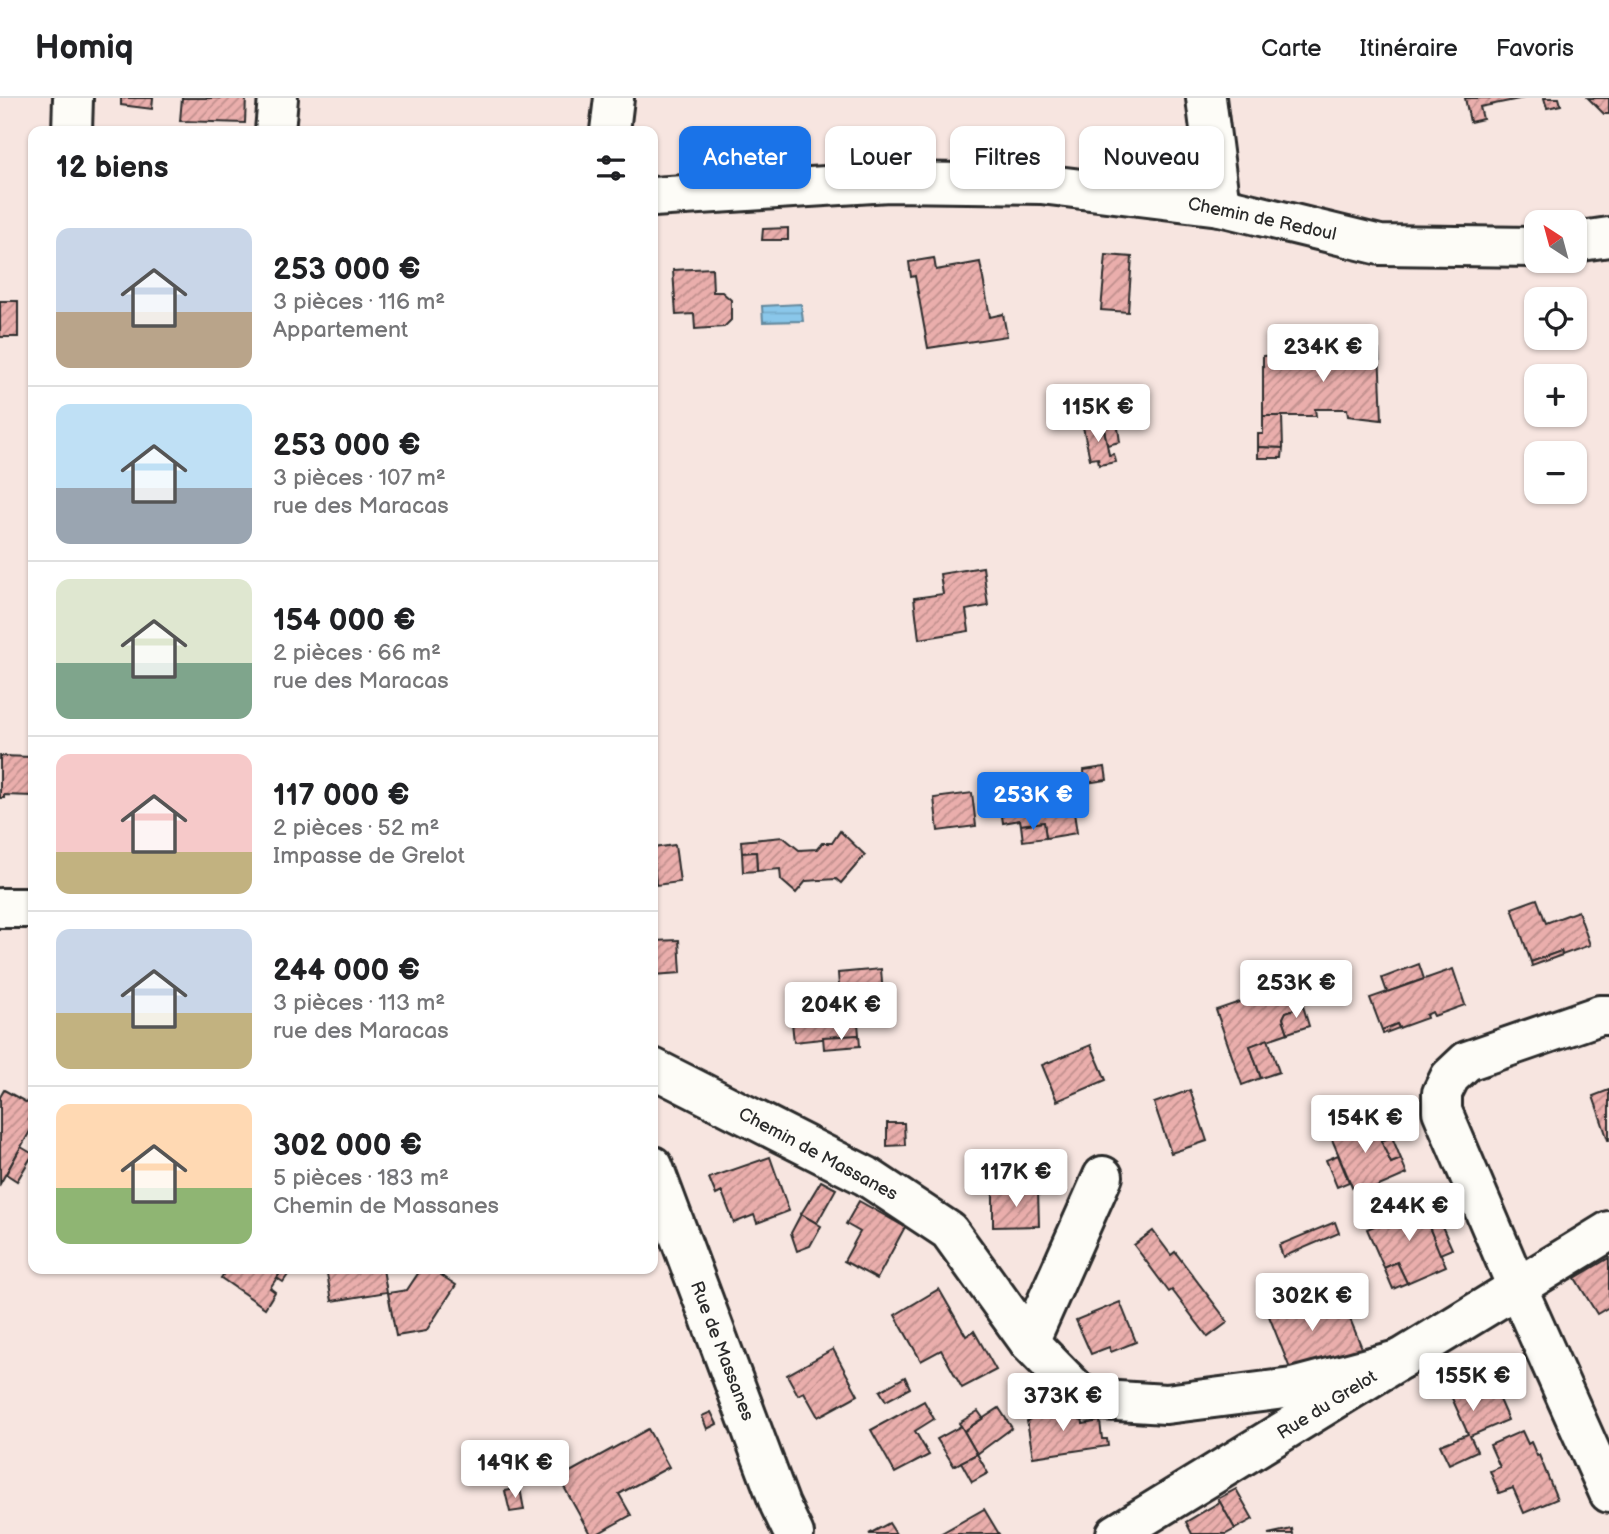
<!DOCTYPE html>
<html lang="fr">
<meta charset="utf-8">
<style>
body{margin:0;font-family:"Balsamiq Sans",sans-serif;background:#f2f2f2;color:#202124;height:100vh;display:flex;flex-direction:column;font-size:26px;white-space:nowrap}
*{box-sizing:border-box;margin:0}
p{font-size:23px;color:#757577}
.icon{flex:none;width:38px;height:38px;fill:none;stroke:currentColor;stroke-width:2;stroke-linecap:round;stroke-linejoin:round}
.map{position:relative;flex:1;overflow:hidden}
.panel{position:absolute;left:28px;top:28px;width:630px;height:1148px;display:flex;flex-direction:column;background:#fff;border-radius:14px;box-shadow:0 2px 5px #0004}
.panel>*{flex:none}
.guide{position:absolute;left:679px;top:28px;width:665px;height:63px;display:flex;gap:14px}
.needle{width:46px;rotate:324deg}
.tools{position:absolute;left:1524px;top:112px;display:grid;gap:14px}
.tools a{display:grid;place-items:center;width:63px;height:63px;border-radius:14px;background:#fff;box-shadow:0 2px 5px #0004;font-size:35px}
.price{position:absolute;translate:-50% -60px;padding:0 16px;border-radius:7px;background:#fff;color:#222;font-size:23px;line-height:46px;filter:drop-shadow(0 2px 4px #0008)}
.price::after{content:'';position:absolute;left:50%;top:42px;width:21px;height:16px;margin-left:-10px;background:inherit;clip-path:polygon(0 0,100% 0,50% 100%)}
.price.selected{background:#1a73e8;color:#fff}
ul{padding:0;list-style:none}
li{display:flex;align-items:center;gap:21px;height:175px;padding:0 28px}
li+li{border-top:2px solid #e0e0e0}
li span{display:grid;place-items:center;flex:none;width:196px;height:140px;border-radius:14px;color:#555}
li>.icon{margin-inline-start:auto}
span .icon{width:84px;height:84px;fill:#fffc;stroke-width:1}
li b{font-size:30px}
h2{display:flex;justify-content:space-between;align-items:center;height:84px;padding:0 28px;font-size:30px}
.chip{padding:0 24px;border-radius:14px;background:#fff;box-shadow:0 2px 5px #0004;font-size:24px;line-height:63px}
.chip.selected{background:#1a73e8;color:#fff}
header{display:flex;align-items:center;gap:42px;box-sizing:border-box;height:98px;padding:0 35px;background:#fff;border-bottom:2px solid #e0e0e0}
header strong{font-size:33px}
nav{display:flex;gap:38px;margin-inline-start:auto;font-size:24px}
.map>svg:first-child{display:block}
</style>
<header>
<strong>Homiq</strong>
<nav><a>Carte</a><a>Itinéraire</a><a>Favoris</a></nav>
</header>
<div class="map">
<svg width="1609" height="1436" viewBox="0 0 1609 1436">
<defs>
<pattern id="water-rules" width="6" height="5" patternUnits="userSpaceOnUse" patternTransform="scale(1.75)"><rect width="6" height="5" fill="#8ac7ea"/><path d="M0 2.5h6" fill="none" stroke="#77abc9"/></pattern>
<pattern id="building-hatch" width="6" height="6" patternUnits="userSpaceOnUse" patternTransform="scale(1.75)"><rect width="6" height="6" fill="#eaaeac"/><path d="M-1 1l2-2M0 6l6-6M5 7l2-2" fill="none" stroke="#be8e8c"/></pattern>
</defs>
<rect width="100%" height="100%" fill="#f7e5e0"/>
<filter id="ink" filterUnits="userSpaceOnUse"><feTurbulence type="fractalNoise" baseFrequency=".0143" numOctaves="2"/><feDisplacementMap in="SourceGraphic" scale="14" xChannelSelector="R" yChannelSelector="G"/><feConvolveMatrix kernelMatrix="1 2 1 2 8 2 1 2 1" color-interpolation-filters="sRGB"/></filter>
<g filter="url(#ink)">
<path fill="url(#water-rules)" stroke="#64899e" stroke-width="2" d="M 801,206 L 803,223 L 763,224 L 762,208 Z"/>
<g fill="url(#building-hatch)" stroke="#2b2b2b" stroke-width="2">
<path d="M 121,0 L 153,0 L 152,11 L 121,7 Z"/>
<path d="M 182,0 L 246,0 L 245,25 L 180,23 Z"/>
<path d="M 1465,0 L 1524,0 L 1480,9 L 1483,21 L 1470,24 Z"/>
<path d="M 1544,0 L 1559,0 L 1561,7 L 1547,10 Z"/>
<path d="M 1588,0 L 1609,0 L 1609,16 L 1604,16 Z"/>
<path d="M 788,130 L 788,142 L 762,142 L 763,131 Z"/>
<path d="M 1106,157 L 1132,159 L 1128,214 L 1101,212 Z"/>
<path d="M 934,160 L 936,172 L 980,164 L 990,219 L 1003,216 L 1007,238 L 928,250 L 915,178 L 911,179 L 909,164 Z"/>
<path d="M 712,170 L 713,194 L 722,194 L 731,202 L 731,222 L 724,229 L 695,231 L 694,216 L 676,217 L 673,172 Z"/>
<rect x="0" y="203" width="18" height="36"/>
<path d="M 1379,252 L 1382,322 L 1348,318 L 1347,311 L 1315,311 L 1316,318 L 1263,318 L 1263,258 Z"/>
<path d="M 1263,318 L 1282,318 L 1283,350 L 1258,349 L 1258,336 L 1263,336 Z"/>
<path d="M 1117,323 L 1120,344 L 1107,347 L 1103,326 Z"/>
<path d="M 1103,326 L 1109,357 L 1114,356 L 1116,364 L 1099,367 L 1098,360 L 1090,361 L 1083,329 Z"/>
<path d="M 1258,349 L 1283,350 L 1282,360 L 1258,360 Z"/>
<path d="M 983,469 L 988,508 L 966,512 L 969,533 L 919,541 L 914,500 L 943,496 L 940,476 Z"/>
<path d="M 0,658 L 33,659 L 33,698 L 4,697 L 4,700 L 0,700 Z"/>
<path d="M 1105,669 L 1107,682 L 1085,685 L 1084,672 Z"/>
<path d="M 1070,687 L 1077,735 L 1046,740 L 1044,724 L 1021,727 L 1020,722 L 1003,725 L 999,697 Z"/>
<path d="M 972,695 L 976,728 L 938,733 L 934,700 Z"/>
<path d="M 1044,724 L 1046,740 L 1023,743 L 1021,727 Z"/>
<path d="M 840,733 L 865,757 L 841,785 L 836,781 L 806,783 L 796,795 L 781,782 L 780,771 L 757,773 L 756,754 L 742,755 L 741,743 L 783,739 L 799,752 L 817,751 L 822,745 L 832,745 Z"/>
<path d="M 675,747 L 680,784 L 656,787 L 653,750 Z"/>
<path d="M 756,754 L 757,773 L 743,774 L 742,755 Z"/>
<path d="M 1537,801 L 1546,825 L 1578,813 L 1590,847 L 1562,857 L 1561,853 L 1531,864 L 1512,810 Z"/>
<path d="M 679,842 L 681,875 L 653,877 L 653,843 Z"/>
<path d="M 1561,853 L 1562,857 L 1532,868 L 1531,864 Z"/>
<path d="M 1419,866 L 1424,881 L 1387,894 L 1382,880 Z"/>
<path d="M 881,871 L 883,898 L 856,900 L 859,937 L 794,944 L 790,905 L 840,901 L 838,875 Z"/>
<path d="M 1453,871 L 1465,907 L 1434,918 L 1432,914 L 1426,917 L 1427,920 L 1399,930 L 1397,926 L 1382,932 L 1370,900 Z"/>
<path d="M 1295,885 L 1303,908 L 1286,914 L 1283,920 L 1288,935 L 1250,948 L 1261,980 L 1242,987 L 1216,912 Z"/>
<path d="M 1303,908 L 1309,928 L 1288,935 L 1283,920 L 1286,914 Z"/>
<path d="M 1397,926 L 1399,930 L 1383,936 L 1382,932 Z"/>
<path d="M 859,937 L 860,948 L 824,951 L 823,939 Z"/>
<path d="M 1268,941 L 1279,974 L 1261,980 L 1250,948 Z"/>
<path d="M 1091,947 L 1106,982 L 1057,1003 L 1042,967 Z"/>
<path d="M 4,992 L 33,1008 L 29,1022 L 33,1024 L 33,1028 L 0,1086 L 0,999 Z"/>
<path d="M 1190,992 L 1207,1043 L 1171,1055 L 1154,1005 Z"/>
<path d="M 1609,992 L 1609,1042 L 1608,1042 L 1593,998 Z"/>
<path d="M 1369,1014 L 1391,1065 L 1401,1061 L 1407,1076 L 1356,1098 L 1328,1032 Z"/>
<path d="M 887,1025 L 904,1025 L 905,1047 L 887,1048 Z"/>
<path d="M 1392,1039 L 1401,1061 L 1391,1065 L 1381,1043 Z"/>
<path d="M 21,1049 L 33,1056 L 17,1083 L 6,1076 Z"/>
<path d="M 1338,1057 L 1349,1084 L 1337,1089 L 1326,1062 Z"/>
<path d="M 770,1059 L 789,1113 L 757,1125 L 754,1117 L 734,1125 L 722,1094 L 716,1097 L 709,1080 Z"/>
<path d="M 821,1083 L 836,1091 L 817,1125 L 801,1116 Z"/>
<path d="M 1038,1092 L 1039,1128 L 993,1129 L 993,1093 Z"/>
<path d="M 859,1103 L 905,1129 L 877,1181 L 844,1163 L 860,1134 L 846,1126 Z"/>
<path d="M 1432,1104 L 1438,1119 L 1427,1124 L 1446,1168 L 1407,1185 L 1397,1164 L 1384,1170 L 1367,1131 Z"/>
<path d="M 801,1116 L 821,1128 L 810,1148 L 797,1153 L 791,1135 Z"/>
<path d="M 1438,1119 L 1452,1151 L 1440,1156 L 1427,1124 Z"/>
<path d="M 1335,1124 L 1339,1135 L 1283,1159 L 1279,1147 Z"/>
<path d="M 1153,1133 L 1171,1157 L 1175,1154 L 1228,1224 L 1208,1239 L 1172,1192 L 1169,1194 L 1134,1147 Z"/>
<path d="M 1609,1160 L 1609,1209 L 1597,1216 L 1575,1180 Z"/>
<path d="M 1397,1164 L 1407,1185 L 1393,1191 L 1384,1170 Z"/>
<path d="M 227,1171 L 283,1171 L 270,1190 L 275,1194 L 265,1210 L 221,1180 Z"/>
<path d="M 283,1171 L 290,1174 L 283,1184 L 277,1180 Z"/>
<path d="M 326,1171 L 383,1171 L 387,1194 L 332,1203 Z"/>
<path d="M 421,1171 L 445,1171 L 441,1177 L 456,1187 L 426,1233 L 396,1238 L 388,1195 L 407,1192 Z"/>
<path d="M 939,1191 L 966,1238 L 974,1233 L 996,1272 L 962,1290 L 941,1252 L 921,1263 L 895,1217 Z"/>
<path d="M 1319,1192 L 1329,1218 L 1346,1211 L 1362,1250 L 1293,1278 L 1267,1213 Z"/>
<path d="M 1120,1204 L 1136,1244 L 1111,1254 L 1109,1249 L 1091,1256 L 1076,1222 Z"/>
<path d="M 833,1251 L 858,1297 L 818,1319 L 804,1294 L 798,1297 L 787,1277 Z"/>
<path d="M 1486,1272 L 1508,1322 L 1470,1338 L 1477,1353 L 1449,1366 L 1440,1347 L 1468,1336 L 1447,1289 Z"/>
<path d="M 905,1279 L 910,1290 L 886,1303 L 880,1293 Z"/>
<path d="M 924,1303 L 934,1321 L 915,1333 L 929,1357 L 895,1375 L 871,1332 Z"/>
<path d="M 999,1310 L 1012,1330 L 977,1356 L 964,1333 Z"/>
<path d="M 1081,1310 L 1083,1326 L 1100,1323 L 1102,1341 L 1107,1341 L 1108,1348 L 1033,1359 L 1027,1323 L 1037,1316 Z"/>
<path d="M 978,1313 L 983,1320 L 964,1333 L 959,1325 Z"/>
<path d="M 711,1314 L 717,1326 L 707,1331 L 702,1318 Z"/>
<path d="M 961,1328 L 977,1356 L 954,1368 L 937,1341 Z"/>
<path d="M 648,1331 L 669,1369 L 619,1396 L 631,1417 L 597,1436 L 590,1436 L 559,1380 Z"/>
<path d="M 1522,1333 L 1528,1346 L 1531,1344 L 1537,1358 L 1539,1357 L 1557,1401 L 1524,1415 L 1513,1390 L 1499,1395 L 1490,1373 L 1500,1369 L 1490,1347 Z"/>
<path d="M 977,1356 L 988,1375 L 972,1384 L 961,1364 Z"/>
<path d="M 520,1390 L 524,1412 L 510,1414 L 505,1393 Z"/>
<path d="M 1236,1391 L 1253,1421 L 1235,1431 L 1218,1401 Z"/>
<path d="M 1220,1404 L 1235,1431 L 1226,1436 L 1192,1436 L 1186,1424 Z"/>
<path d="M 984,1411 L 999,1436 L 940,1436 Z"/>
<path d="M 889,1425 L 896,1436 L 869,1436 Z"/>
<path d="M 1292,1431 L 1293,1436 L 1268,1436 Z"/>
</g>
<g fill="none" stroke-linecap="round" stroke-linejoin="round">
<g stroke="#2b2b2b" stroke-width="44">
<g id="minor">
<path d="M 1206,0 L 1220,108"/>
<path d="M 72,33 L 73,0"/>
<path d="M 275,33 L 278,0"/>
<path d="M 610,33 L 614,0"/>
<path d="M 653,99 L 889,84 L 1041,86 L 1220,108 L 1380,147 L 1536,149"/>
<path d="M 1575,144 L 1609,139"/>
<path d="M 0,810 L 33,810"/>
<path d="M 1609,917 L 1600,917 L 1467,963 L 1450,979 L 1442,995 L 1442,1013 L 1517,1189 L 1609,1395"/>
<path d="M 653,970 L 866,1078 L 949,1133 L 1029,1244 L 1085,1301 L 1166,1306 L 1292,1290 L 1401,1261"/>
<path d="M 653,1068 L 780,1407 L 794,1436"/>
<path d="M 1029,1244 L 1103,1078"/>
<path d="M 1116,1436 L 1609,1133"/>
</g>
</g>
<use href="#minor" stroke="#fdfcf7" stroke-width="38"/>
</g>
</g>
<g text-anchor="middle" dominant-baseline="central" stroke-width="7" stroke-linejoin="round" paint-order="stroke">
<g font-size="18" fill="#2b2b2b" stroke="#fdfcf7">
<text transform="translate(1262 121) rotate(12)">Chemin de Redoul</text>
<text transform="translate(818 1056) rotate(28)">Chemin de Massanes</text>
<text transform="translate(722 1253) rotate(69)">Rue de Massanes</text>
<text transform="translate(1327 1307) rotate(-32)">Rue du Grelot</text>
</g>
</g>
</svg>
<div class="tools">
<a><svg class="needle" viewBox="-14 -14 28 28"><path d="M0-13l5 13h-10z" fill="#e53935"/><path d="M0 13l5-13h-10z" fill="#757577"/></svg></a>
<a><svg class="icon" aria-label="locate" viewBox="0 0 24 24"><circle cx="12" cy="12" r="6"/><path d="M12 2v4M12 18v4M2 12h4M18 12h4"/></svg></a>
<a>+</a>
<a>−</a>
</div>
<b class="price" style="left:1323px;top:286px">234K €</b>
<b class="price" style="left:1098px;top:346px">115K €</b>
<b class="price selected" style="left:1033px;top:734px">253K €</b>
<b class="price" style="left:1296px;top:922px">253K €</b>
<b class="price" style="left:841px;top:944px">204K €</b>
<b class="price" style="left:1365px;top:1057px">154K €</b>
<b class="price" style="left:1016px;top:1111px">117K €</b>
<b class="price" style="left:1409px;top:1145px">244K €</b>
<b class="price" style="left:1312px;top:1235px">302K €</b>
<b class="price" style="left:1473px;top:1315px">155K €</b>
<b class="price" style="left:1063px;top:1335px">373K €</b>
<b class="price" style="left:515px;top:1402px">149K €</b>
<div class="guide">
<a class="chip selected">Acheter</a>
<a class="chip">Louer</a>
<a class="chip">Filtres</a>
<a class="chip">Nouveau</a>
</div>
<section class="panel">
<h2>12 biens<svg class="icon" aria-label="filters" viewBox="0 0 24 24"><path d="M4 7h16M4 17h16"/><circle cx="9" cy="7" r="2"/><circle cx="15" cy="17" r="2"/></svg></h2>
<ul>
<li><span style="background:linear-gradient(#c9d6e8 60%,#b9a48a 0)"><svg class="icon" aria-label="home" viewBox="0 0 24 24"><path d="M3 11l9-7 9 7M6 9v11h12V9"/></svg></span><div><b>253 000 €</b><p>3 pièces · 116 m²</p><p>Appartement</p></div></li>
<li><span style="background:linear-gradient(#bfe0f5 60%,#9aa5b1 0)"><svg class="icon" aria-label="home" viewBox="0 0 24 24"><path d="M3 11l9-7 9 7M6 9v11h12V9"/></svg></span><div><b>253 000 €</b><p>3 pièces · 107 m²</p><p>rue des Maracas</p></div></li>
<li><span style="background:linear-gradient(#dfe7d0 60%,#7fa58c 0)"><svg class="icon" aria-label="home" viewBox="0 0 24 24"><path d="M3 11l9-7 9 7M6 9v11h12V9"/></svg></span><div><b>154 000 €</b><p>2 pièces · 66 m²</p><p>rue des Maracas</p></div></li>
<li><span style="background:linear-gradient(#f6c9c9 70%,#c2b280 0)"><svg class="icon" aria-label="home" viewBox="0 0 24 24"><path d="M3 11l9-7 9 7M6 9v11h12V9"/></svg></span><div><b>117 000 €</b><p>2 pièces · 52 m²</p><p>Impasse de Grelot</p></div></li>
<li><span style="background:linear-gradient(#c9d6e8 60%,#c2b280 0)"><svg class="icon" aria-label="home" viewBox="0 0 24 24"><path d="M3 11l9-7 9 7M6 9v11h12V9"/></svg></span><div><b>244 000 €</b><p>3 pièces · 113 m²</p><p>rue des Maracas</p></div></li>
<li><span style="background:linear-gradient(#ffd9b3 60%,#8fb573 0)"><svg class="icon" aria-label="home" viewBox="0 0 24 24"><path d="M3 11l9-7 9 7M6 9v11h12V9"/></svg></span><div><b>302 000 €</b><p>5 pièces · 183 m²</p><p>Chemin de Massanes</p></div></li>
</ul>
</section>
</div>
